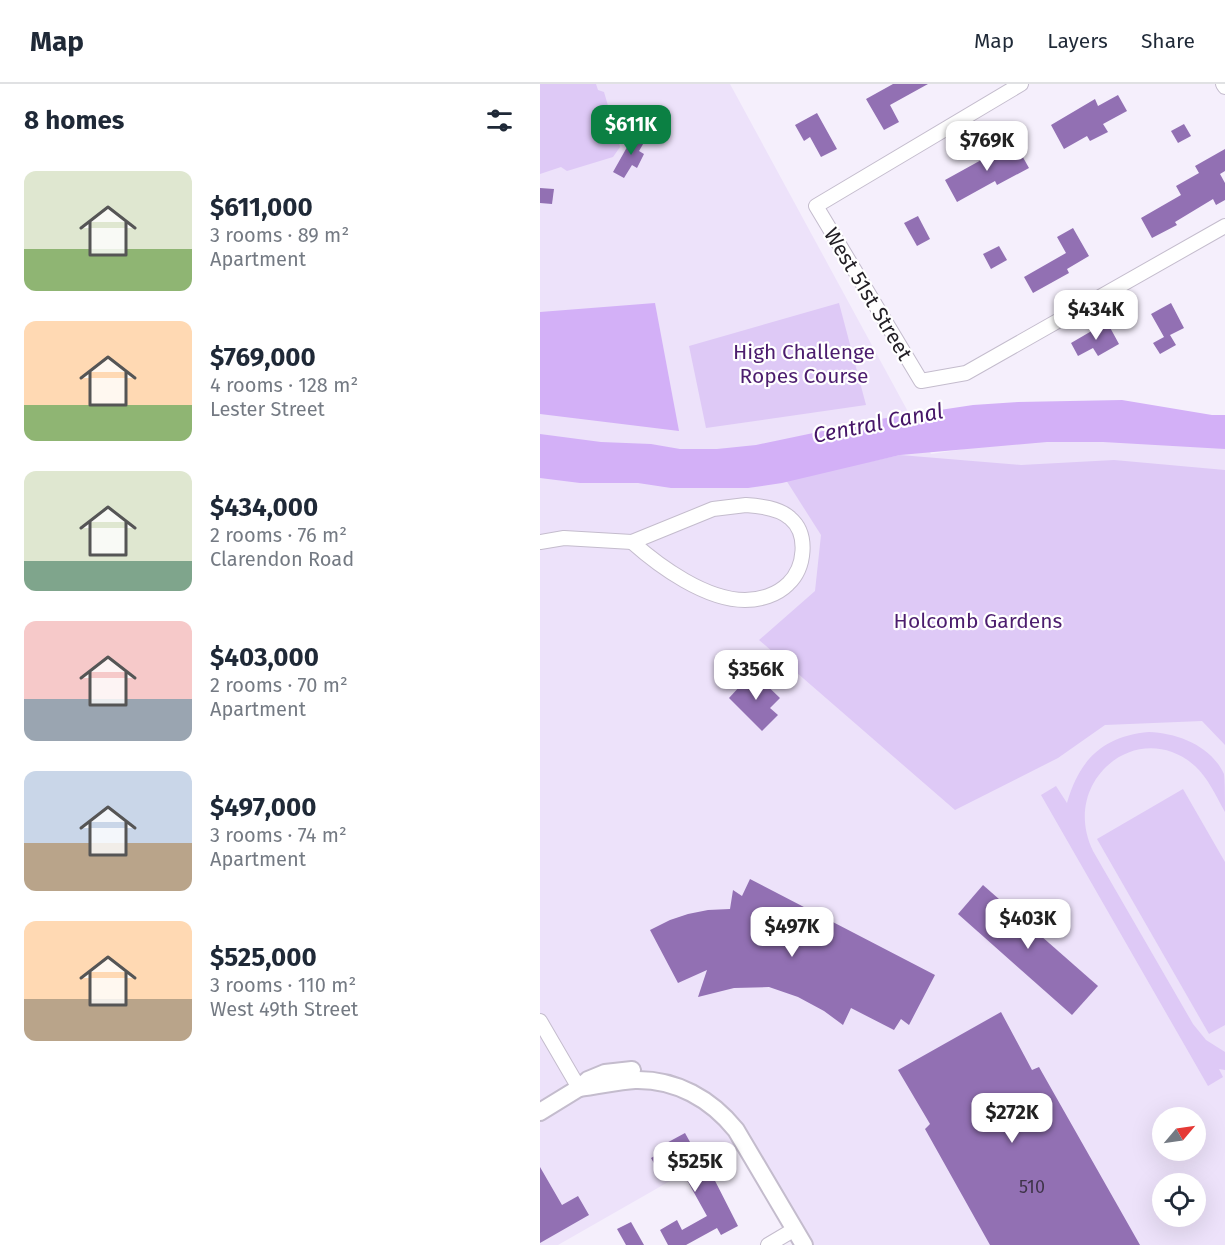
<!DOCTYPE html>
<meta charset="utf-8">
<style>
body{margin:0;font-family:"Fira Sans",sans-serif;background:#f6f6f7;color:#1f2937;height:100vh;display:flex;flex-direction:column;font-size:22px;white-space:nowrap}
*{box-sizing:border-box;margin:0}
p{font-size:20px;color:#747a83}
.icon{flex:none;width:33px;height:33px;fill:none;stroke:currentColor;stroke-width:2;stroke-linecap:round;stroke-linejoin:round}
.map{position:relative;flex:1;overflow:hidden}
.details{display:flex;flex-direction:column;background:#fff;width:540px}
.details>*{flex:none}
.needle{width:39px;rotate:61deg}
.controls{position:absolute;left:612px;top:1023px;display:grid;gap:12px}
.controls a{display:grid;place-items:center;width:54px;height:54px;border-radius:50%;background:#fff;box-shadow:0 6px 24px #0002;font-size:30px}
.price{position:absolute;translate:-50% -51px;padding:0 14px;border-radius:12px;background:#fff;color:#222;font-size:20px;line-height:39px;filter:drop-shadow(0 2px 3px #0008)}
.price::after{content:'';position:absolute;left:50%;top:36px;width:18px;height:14px;margin-left:-9px;background:inherit;clip-path:polygon(0 0,100% 0,50% 100%)}
.price.active{background:#0b8043;color:#fff}
ul{padding:0;list-style:none}
li{display:flex;align-items:center;gap:18px;height:150px;padding:0 24px}
li span{display:grid;place-items:center;flex:none;width:168px;height:120px;border-radius:12px;color:#555}
li>.icon{margin-inline-start:auto}
span .icon{width:72px;height:72px;fill:#fffc;stroke-width:1}
li b{font-size:26px}
h2{display:flex;justify-content:space-between;align-items:center;height:72px;padding:0 24px;font-size:26px}
header{display:flex;align-items:center;gap:36px;box-sizing:border-box;height:84px;padding:0 30px;background:#fff;border-bottom:2px solid #e0e1e3}
header strong{font-size:28px}
nav{display:flex;gap:33px;margin-inline-start:auto;font-size:21px}
main{display:flex;flex:1;min-height:0}
.map>svg:first-child{display:block}
</style>
<header>
<strong>Map</strong>
<nav><a>Map</a><a>Layers</a><a>Share</a></nav>
</header>
<main>
<section class="details">
<h2>8 homes<svg class="icon" aria-label="filters" viewBox="0 0 24 24"><path d="M4 7h16M4 17h16"/><circle cx="9" cy="7" r="2"/><circle cx="15" cy="17" r="2"/></svg></h2>
<ul>
<li><span style="background:linear-gradient(#dfe7d0 65%,#8fb573 0)"><svg class="icon" aria-label="home" viewBox="0 0 24 24"><path d="M3 11l9-7 9 7M6 9v11h12V9"/></svg></span><div><b>$611,000</b><p>3 rooms · 89 m²</p><p>Apartment</p></div></li>
<li><span style="background:linear-gradient(#ffd9b3 70%,#8fb573 0)"><svg class="icon" aria-label="home" viewBox="0 0 24 24"><path d="M3 11l9-7 9 7M6 9v11h12V9"/></svg></span><div><b>$769,000</b><p>4 rooms · 128 m²</p><p>Lester Street</p></div></li>
<li><span style="background:linear-gradient(#dfe7d0 75%,#7fa58c 0)"><svg class="icon" aria-label="home" viewBox="0 0 24 24"><path d="M3 11l9-7 9 7M6 9v11h12V9"/></svg></span><div><b>$434,000</b><p>2 rooms · 76 m²</p><p>Clarendon Road</p></div></li>
<li><span style="background:linear-gradient(#f6c9c9 65%,#9aa5b1 0)"><svg class="icon" aria-label="home" viewBox="0 0 24 24"><path d="M3 11l9-7 9 7M6 9v11h12V9"/></svg></span><div><b>$403,000</b><p>2 rooms · 70 m²</p><p>Apartment</p></div></li>
<li><span style="background:linear-gradient(#c9d6e8 60%,#b9a48a 0)"><svg class="icon" aria-label="home" viewBox="0 0 24 24"><path d="M3 11l9-7 9 7M6 9v11h12V9"/></svg></span><div><b>$497,000</b><p>3 rooms · 74 m²</p><p>Apartment</p></div></li>
<li><span style="background:linear-gradient(#ffd9b3 65%,#b9a48a 0)"><svg class="icon" aria-label="home" viewBox="0 0 24 24"><path d="M3 11l9-7 9 7M6 9v11h12V9"/></svg></span><div><b>$525,000</b><p>3 rooms · 110 m²</p><p>West 49th Street</p></div></li>
</ul>
</section>
<div class="map">
<svg width="685" height="1161" viewBox="0 0 685 1161">
<rect width="100%" height="100%" fill="#f5effc"/>
<path fill="#ede2fa" fill-rule="evenodd" d="M 0,0 L 190,0 L 391,370 L 504,353 L 685,360 L 685,1161 L 269,1161 L 207,1053 L 18,1161 L 0,1161 ZM 622,1034 L 656,1034 L 656,1066 L 622,1066 ZM 622,1100 L 656,1100 L 656,1132 L 622,1132 Z"/>
<g fill="#dec9f6">
<path d="M 0,0 L 56,0 L 58,6 L 64,8 L 80,63 L 73,73 L 27,87 L 21,83 L 0,90 Z"/>
<path d="M 299,219 L 326,321 L 166,344 L 149,262 Z"/>
<path d="M 360,371 L 481,381 L 574,376 L 685,386 L 685,661 L 662,637 L 565,641 L 518,674 L 415,726 L 219,556 L 275,507 L 281,451 L 246,396 Z"/>
<path d="M 609,648 C 638,649 671,662 684,690 C 685,700 685,717 685,728 C 676,712 668,694 655,682 C 598,632 519,697 553,767 L 653,940 L 666,956 L 685,968 L 685,986 L 679,985 L 683,993 L 668,1002 L 501,711 L 516,702 L 527,719 C 539,676 563,652 609,648 Z"/>
<path d="M 643,705 L 685,778 L 685,941 L 669,950 L 557,755 Z"/>
</g>
<g fill="#d3b0f7">
<path d="M 115,219 L 139,347 L 0,330 L 0,228 Z"/>
<path d="M 582,316 L 672,331 L 685,331 L 685,365 L 563,358 L 507,358 L 360,371 L 242,399 L 208,404 L 131,404 L 98,399 L 40,399 L 0,394 L 0,350 L 61,358 L 111,360 L 140,365 L 177,365 L 216,361 L 340,335 L 433,321 L 478,318 Z"/>
</g>
<g fill="#9270b3">
<path d="M 353,0 L 388,0 L 350,21 L 359,38 L 344,46 L 326,15 Z"/>
<path d="M 578,11 L 587,27 L 563,40 L 568,48 L 550,57 L 547,52 L 524,65 L 511,41 L 555,15 L 558,22 Z"/>
<path d="M 277,29 L 297,65 L 281,73 L 270,53 L 264,57 L 255,41 Z"/>
<path d="M 644,40 L 651,52 L 638,59 L 631,47 Z"/>
<path d="M 95,49 L 106,55 L 99,67 L 104,70 L 97,84 L 92,81 L 84,94 L 73,88 Z"/>
<path d="M 476,61 L 489,84 L 457,101 L 455,97 L 417,118 L 405,96 L 443,75 L 440,70 L 452,64 L 456,71 Z"/>
<path d="M 685,65 L 685,87 L 680,90 L 685,99 L 685,116 L 676,121 L 673,115 L 635,138 L 637,141 L 612,154 L 601,134 L 641,111 L 636,102 L 659,89 L 655,82 Z"/>
<path d="M 0,104 L 14,105 L 12,120 L 0,119 Z"/>
<path d="M 378,132 L 390,155 L 377,162 L 364,139 Z"/>
<path d="M 533,144 L 549,172 L 527,185 L 529,189 L 493,209 L 484,193 L 526,169 L 517,153 Z"/>
<path d="M 459,162 L 467,176 L 451,185 L 443,170 Z"/>
<path d="M 631,219 L 644,244 L 630,251 L 636,261 L 620,270 L 613,259 L 624,253 L 611,230 Z"/>
<path d="M 567,238 L 579,260 L 558,272 L 553,264 L 538,272 L 531,259 Z"/>
<path d="M 213,588 L 240,614 L 230,624 L 238,631 L 222,647 L 189,614 Z"/>
<path d="M 210,795 L 395,891 L 369,941 L 361,935 L 354,946 L 311,924 L 303,941 L 284,927 L 258,913 L 229,903 L 194,904 L 158,913 L 167,886 L 138,899 L 110,846 L 130,836 L 148,830 L 168,826 L 190,825 L 193,806 L 202,812 Z"/>
<path d="M 443,801 L 558,902 L 532,931 L 418,830 Z"/>
<path d="M 461,928 L 492,986 L 499,983 L 600,1161 L 450,1161 L 385,1045 L 390,1040 L 358,986 Z"/>
<path d="M 145,1049 L 165,1085 L 168,1083 L 198,1142 L 181,1151 L 177,1144 L 146,1161 L 128,1161 L 120,1146 L 137,1136 L 142,1146 L 167,1132 L 138,1080 L 120,1090 L 111,1074 L 124,1067 L 121,1062 Z"/>
<path d="M 0,1083 L 22,1121 L 38,1112 L 49,1131 L 0,1159 Z"/>
<path d="M 91,1138 L 104,1161 L 86,1161 L 77,1145 Z"/>
</g>
<g fill="none" stroke-linecap="round" stroke-linejoin="round">
<g stroke="#c4bccd" stroke-width="16">
<g id="minor">
<path d="M 481,0 L 276,122 L 381,297 L 426,289 L 685,142"/>
<path d="M 683,0 L 685,3"/>
<path d="M 206,421 C 220,422 239,424 250,434 C 269,450 265,484 248,500 C 237,511 220,516 205,516 C 166,516 120,483 92,458 L 173,425 Z"/>
<path d="M 0,458 L 24,454 L 92,458"/>
<path d="M 0,937 L 39,1004"/>
<path d="M 228,1161 L 255,1145"/>
</g>
</g>
<g stroke="#c4bccd" stroke-width="20">
<g id="tertiary">
<path d="M 39,1004 C 58,1002 77,997 95,996 C 136,995 171,1015 196,1046 L 264,1161"/>
<path d="M 0,1028 L 39,1004 L 48,996 L 65,989 L 92,986"/>
</g>
</g>
<use href="#minor" stroke="#fff" stroke-width="14"/>
<use href="#tertiary" stroke="#fff" stroke-width="16"/>
</g>
<g text-anchor="middle" dominant-baseline="central" stroke-width="4.5" stroke-linejoin="round" paint-order="stroke">
<g font-size="18" fill="#3f3449">
<text x="492" y="1103">510</text>
</g>
<g font-size="21" fill="#232026" stroke="#fff">
<text transform="translate(328 210) rotate(59)">West 51st Street</text>
</g>
<g font-size="21" fill="#4c1d6e" stroke="#fff">
<text x="264" y="268">High Challenge<tspan x="264" dy="24">Ropes Course</tspan></text>
<text x="438" y="537">Holcomb Gardens</text>
</g>
<g font-size="22" font-style="italic" fill="#461668" stroke="#fff">
<text transform="translate(338 339) rotate(-11)">Central Canal</text>
</g>
</g>
</svg>
<div class="controls">
<a><svg class="needle" viewBox="-14 -14 28 28"><path d="M0-13l5 13h-10z" fill="#e53935"/><path d="M0 13l5-13h-10z" fill="#747a83"/></svg></a>
<a><svg class="icon" aria-label="locate" viewBox="0 0 24 24"><circle cx="12" cy="12" r="6"/><path d="M12 2v4M12 18v4M2 12h4M18 12h4"/></svg></a>
</div>
<b class="price active" style="left:91px;top:72px">$611K</b>
<b class="price" style="left:447px;top:88px">$769K</b>
<b class="price" style="left:556px;top:257px">$434K</b>
<b class="price" style="left:216px;top:617px">$356K</b>
<b class="price" style="left:488px;top:866px">$403K</b>
<b class="price" style="left:252px;top:874px">$497K</b>
<b class="price" style="left:472px;top:1060px">$272K</b>
<b class="price" style="left:155px;top:1109px">$525K</b>
</div>
</main>
